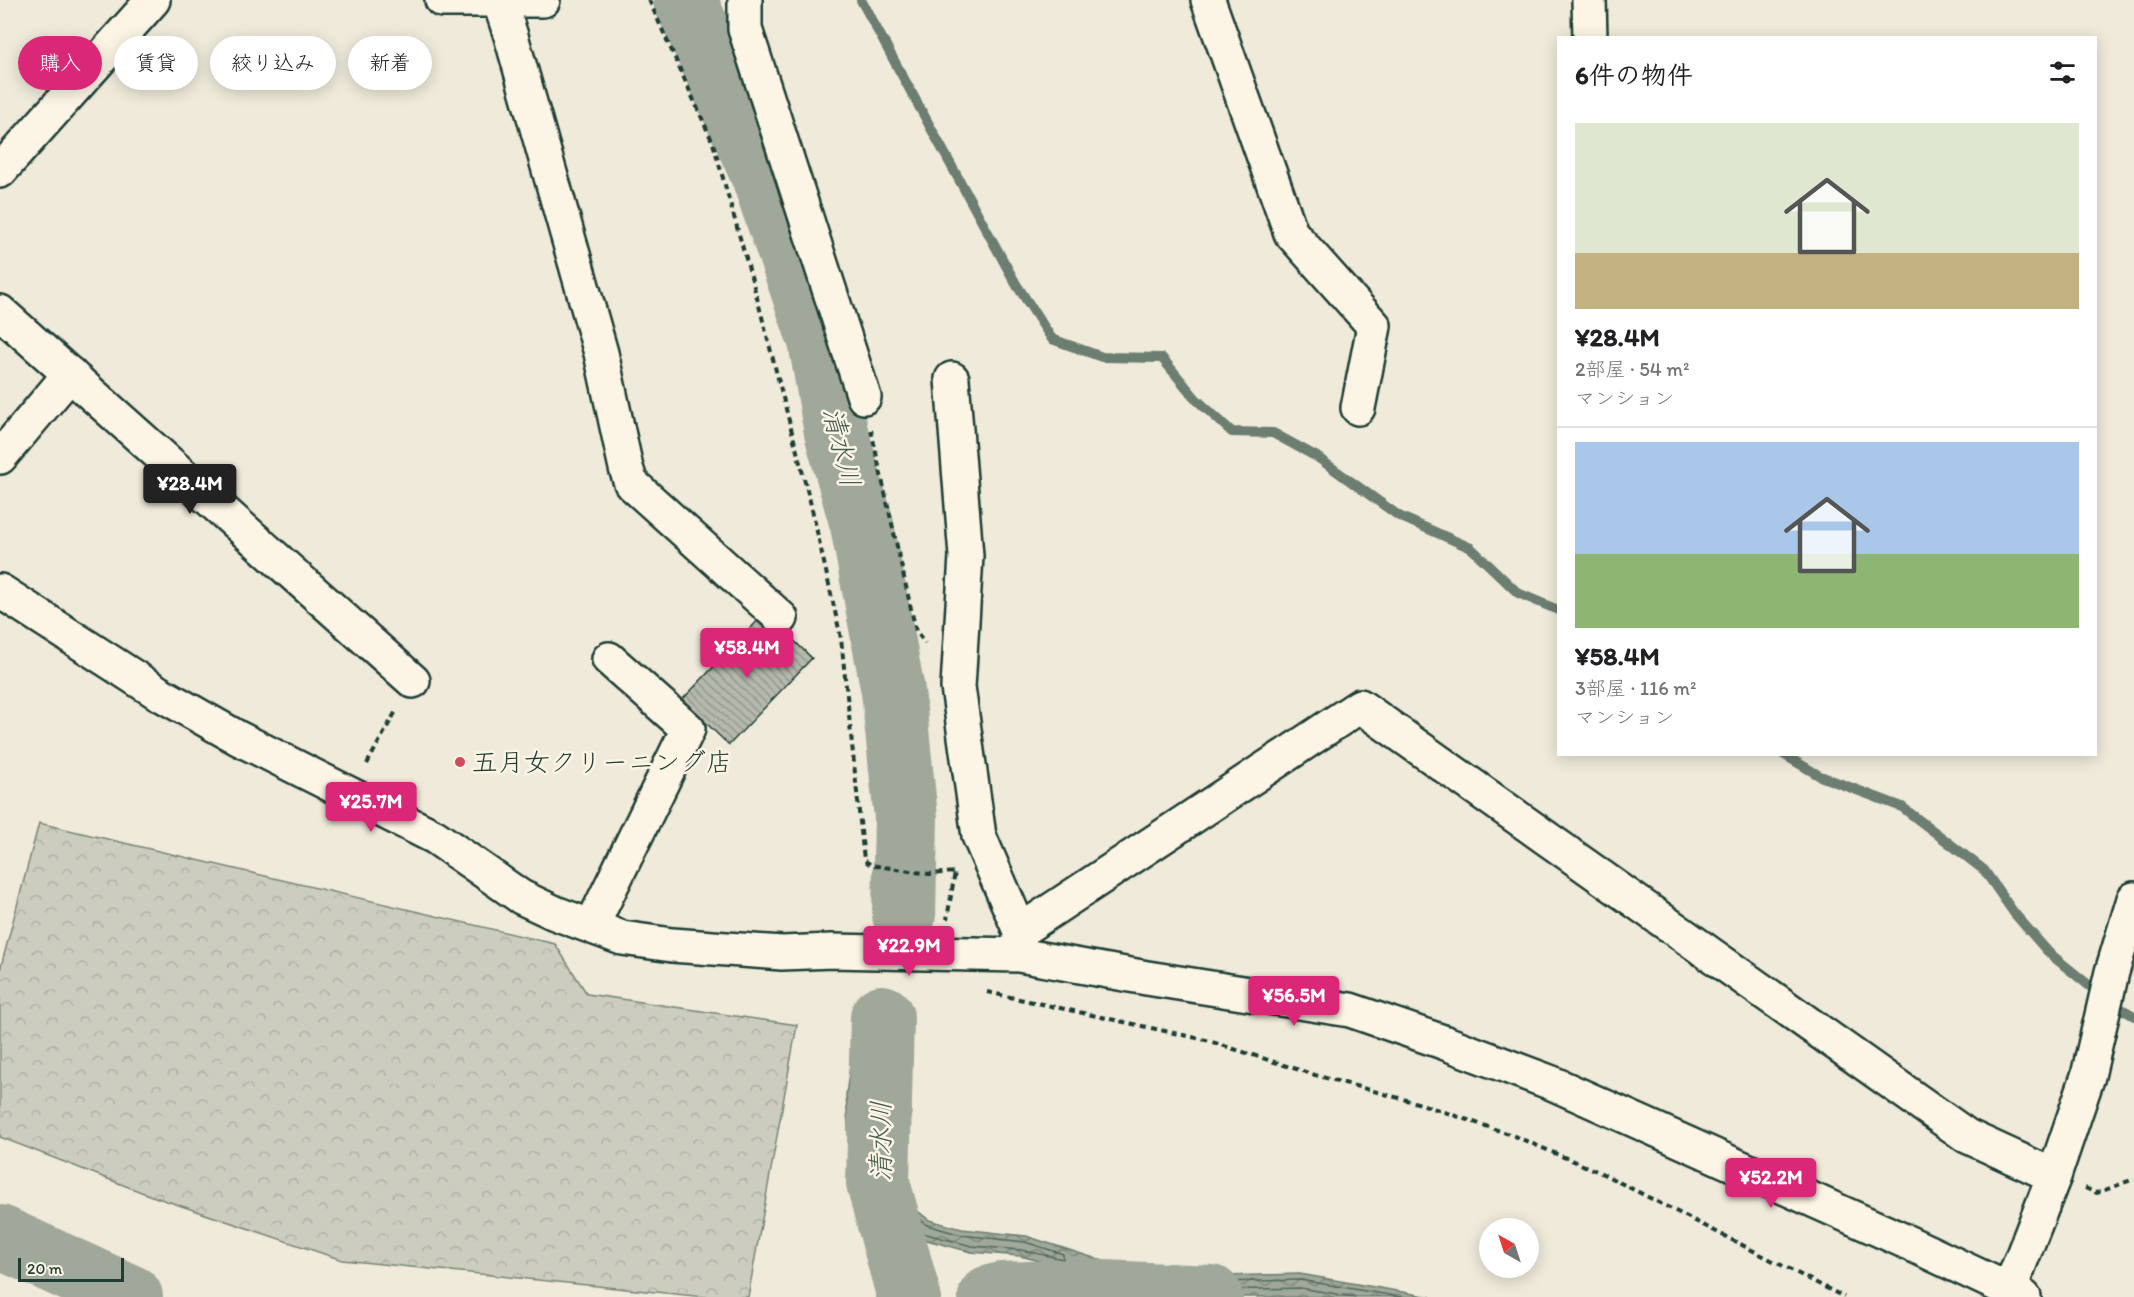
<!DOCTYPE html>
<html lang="ja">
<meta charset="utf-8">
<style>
body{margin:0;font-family:Itim,"Klee One",sans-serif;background:#f2f2f2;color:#202124;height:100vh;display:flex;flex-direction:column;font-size:22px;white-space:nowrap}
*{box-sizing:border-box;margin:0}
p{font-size:20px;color:#757577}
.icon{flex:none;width:33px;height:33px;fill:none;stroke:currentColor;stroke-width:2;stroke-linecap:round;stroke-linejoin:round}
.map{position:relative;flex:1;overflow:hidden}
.side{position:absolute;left:1557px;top:36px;width:540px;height:720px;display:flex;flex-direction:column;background:#fff;border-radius:0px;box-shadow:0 3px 15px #0003}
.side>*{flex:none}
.top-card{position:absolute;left:18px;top:36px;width:570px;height:54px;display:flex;gap:12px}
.needle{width:39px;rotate:321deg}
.controls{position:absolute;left:1479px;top:1218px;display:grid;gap:12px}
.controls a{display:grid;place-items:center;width:60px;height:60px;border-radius:50%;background:#fff;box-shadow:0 3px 15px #0003;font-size:30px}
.scale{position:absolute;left:18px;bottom:15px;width:106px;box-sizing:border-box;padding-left:6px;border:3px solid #1f3d34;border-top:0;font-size:16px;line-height:21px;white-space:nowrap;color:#1f3d34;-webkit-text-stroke:4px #fcf5e5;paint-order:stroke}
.price{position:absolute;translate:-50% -51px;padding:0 14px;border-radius:6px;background:#db2777;color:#fff;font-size:20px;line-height:39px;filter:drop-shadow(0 2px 3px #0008)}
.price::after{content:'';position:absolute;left:50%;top:36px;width:18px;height:14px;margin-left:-9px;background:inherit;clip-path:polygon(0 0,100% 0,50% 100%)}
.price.on{background:#222;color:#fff}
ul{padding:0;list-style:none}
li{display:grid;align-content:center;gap:12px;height:318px;padding:0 18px}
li+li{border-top:2px solid #e0e0e0}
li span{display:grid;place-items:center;height:186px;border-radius:0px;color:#555}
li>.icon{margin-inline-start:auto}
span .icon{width:108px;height:108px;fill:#fffc;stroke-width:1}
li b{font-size:26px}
h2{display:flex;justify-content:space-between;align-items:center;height:72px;padding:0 18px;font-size:26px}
.chip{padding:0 21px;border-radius:27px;background:#fff;box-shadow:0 3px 15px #0003;font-size:21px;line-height:54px}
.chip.on{background:#db2777;color:#fff}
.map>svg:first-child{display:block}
</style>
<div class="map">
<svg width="2134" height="1297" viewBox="0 0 2134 1297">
<defs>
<pattern id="forest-crowns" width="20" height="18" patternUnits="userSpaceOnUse" patternTransform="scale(1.5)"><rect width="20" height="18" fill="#cccdbf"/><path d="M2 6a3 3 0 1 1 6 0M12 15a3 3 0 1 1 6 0" fill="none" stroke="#afb1a5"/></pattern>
<pattern id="water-waves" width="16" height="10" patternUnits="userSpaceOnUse" patternTransform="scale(1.5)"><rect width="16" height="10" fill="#9fa89a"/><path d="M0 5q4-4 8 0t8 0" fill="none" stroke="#818a7e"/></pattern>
<pattern id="building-back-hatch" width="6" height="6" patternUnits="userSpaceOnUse" patternTransform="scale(1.5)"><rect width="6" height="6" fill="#b5b9ad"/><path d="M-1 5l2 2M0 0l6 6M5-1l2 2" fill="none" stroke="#93988e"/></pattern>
</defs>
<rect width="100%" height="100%" fill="#efeada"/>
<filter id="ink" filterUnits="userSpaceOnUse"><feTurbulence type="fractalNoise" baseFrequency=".0167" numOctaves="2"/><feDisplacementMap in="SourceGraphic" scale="12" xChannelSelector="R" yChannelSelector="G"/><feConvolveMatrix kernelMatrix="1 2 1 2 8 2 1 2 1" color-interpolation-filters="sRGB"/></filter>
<g filter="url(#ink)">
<path fill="url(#forest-crowns)" stroke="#76857a" stroke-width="1.5" d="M 39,823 L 555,944 L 587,994 L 797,1025 L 748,1297 L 705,1297 L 342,1260 L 149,1195 L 0,1137 L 0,970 Z"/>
<path fill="url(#water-waves)" stroke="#6c7d71" stroke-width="1.5" d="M 857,1012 L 903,1021 L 887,1120 L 887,1174 L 899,1196 L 929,1220 L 962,1229 L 1026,1236 L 1131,1270 L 1187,1277 L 1300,1274 L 1431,1297 L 1102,1297 L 1072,1269 L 1020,1256 L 971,1252 L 912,1236 L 880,1217 L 868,1203 L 858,1178 L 849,1142 L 846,1095 Z"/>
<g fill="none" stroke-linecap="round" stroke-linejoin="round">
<g stroke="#52685d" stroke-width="1.5">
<path d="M 863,1020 L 893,1025 L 896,1028 L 881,1120 L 881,1175 L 894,1200 L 927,1225 L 961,1235 L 1025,1242 L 1063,1254 L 1063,1259 L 1021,1250 L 972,1246 L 915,1231 L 883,1212 L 873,1200 L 864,1177 L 855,1141 L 852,1095 Z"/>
<path d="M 870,1029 L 885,1031 L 887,1034 L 873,1118 L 873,1160 L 870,1162 L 868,1160 L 862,1140 L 860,1095 Z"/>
<path d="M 1106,1297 L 1104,1290 L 1076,1264 L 1077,1260 L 1130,1276 L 1186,1283 L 1300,1280 L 1401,1297"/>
<path d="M 1113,1297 L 1112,1289 L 1105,1281 L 1108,1277 L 1129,1283 L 1185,1291 L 1300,1288 L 1355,1297"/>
</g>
<g stroke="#6c7d71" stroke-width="10">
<path d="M 861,0 L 1016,284 L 1052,339 L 1102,357 L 1162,358 L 1196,399 L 1232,432 L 1273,433 L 1317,457 L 1399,516 L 1471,548 L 1518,593 L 1558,610"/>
<path d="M 1783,754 L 1820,776 L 1902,807 L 1984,870 L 2014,913 L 2049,953 L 2091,987"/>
<path d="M 2122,1009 L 2134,1016"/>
</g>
<g stroke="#9fa89a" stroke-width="64">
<path d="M 685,0 L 763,176 L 820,341 L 836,432 L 862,525 L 893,691 L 906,818 L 904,915"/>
<path d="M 882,1017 L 878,1183 L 909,1297"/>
<path d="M 0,1237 L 131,1297"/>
<path d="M 990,1297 L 1002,1294 L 1082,1291 L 1211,1297"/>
</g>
</g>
<path fill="url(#building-back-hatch)" stroke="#1f3d34" stroke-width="1.5" d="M 765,613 L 812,658 L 729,745 L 682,700 Z"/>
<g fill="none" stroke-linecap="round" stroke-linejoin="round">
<g stroke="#1f3d34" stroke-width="38">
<g id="minor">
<path d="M 499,0 L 511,36 L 601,353 L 626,468 L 631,483 L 781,618"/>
<path d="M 745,0 L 745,29 L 864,397"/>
<path d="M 1208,0 L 1291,233 L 1374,326 L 1358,408"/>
<path d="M 1589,0 L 1590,38"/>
<path d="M 0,171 L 153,0"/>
<path d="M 0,312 L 413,681"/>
<path d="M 952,379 L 966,556 L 958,687 L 979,836 L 1020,931 L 1019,953"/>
<path d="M 0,457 L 70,374"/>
<path d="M 0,591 L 157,692 L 238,738 L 435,837 L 521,897 L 555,913 L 622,938 L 672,945 L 782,953 L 832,951 L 1019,955 L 1147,978 L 1350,1010 L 1443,1042 L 1552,1083 L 1909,1243 L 2024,1297"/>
<path d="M 596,928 L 599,911 L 688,729 L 609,659"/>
<path d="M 1020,931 L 1360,706 L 1967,1136 L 2054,1176"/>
<path d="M 2009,1291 L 2054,1176 L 2088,1076 L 2112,972 L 2134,899"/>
</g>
</g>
<g stroke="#1f3d34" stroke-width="38">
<path id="major" d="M 442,0 L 543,0"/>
</g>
<g stroke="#1f3d34" stroke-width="4" stroke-dasharray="6 4.5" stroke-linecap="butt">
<path d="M 649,0 L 713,143 L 756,294 L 811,505 L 841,638 L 864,860 L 871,865 L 929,874 L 955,872 L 947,919"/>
<path d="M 871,430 L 916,631 L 925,643"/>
<path d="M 367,764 L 396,711"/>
<path d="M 987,992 L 1206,1040 L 1315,1075 L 1421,1104 L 1512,1135 L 1599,1172 L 1844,1297"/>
<path d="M 2085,1188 L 2097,1193 L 2134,1179"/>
</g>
<use href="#minor" stroke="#fcf5e5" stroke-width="33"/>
<use href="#major" stroke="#fcf5e5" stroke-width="33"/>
</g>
</g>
<circle fill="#d1495b" stroke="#fcf5e5" stroke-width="2" cx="460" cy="762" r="6"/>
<g text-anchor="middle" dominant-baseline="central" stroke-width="5" stroke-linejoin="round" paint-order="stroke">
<g font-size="26" fill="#1f3d34" stroke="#fcf5e5" text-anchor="start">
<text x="472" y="762">五月女クリーニング店</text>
</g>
<g font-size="27" font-style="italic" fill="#455d53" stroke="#fcf5e5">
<text transform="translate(842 447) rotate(76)">清水川</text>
<text transform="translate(880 1141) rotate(-90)">清水川</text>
</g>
</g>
</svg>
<div class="controls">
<a><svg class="needle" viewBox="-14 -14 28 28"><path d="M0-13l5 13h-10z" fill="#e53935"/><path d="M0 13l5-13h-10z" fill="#757577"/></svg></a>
</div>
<div class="scale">20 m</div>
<b class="price on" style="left:190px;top:515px">¥28.4M</b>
<b class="price" style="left:747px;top:679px">¥58.4M</b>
<b class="price" style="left:371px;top:833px">¥25.7M</b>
<b class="price" style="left:909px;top:977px">¥22.9M</b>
<b class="price" style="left:1294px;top:1027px">¥56.5M</b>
<b class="price" style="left:1771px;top:1209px">¥52.2M</b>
<div class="top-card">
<a class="chip on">購入</a>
<a class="chip">賃貸</a>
<a class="chip">絞り込み</a>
<a class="chip">新着</a>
</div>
<section class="side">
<h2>6件の物件<svg class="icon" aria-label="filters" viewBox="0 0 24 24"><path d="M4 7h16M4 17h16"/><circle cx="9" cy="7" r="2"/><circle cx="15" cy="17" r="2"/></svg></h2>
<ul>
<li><span style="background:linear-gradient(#dfe7d0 70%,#c2b280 0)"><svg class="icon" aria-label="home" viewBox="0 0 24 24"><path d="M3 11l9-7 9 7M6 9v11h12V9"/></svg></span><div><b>¥28.4M</b><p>2部屋 · 54 m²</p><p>マンション</p></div></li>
<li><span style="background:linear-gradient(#a9c7e8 60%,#8fb573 0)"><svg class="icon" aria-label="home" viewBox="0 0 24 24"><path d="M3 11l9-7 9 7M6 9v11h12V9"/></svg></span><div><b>¥58.4M</b><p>3部屋 · 116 m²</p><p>マンション</p></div></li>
</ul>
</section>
</div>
